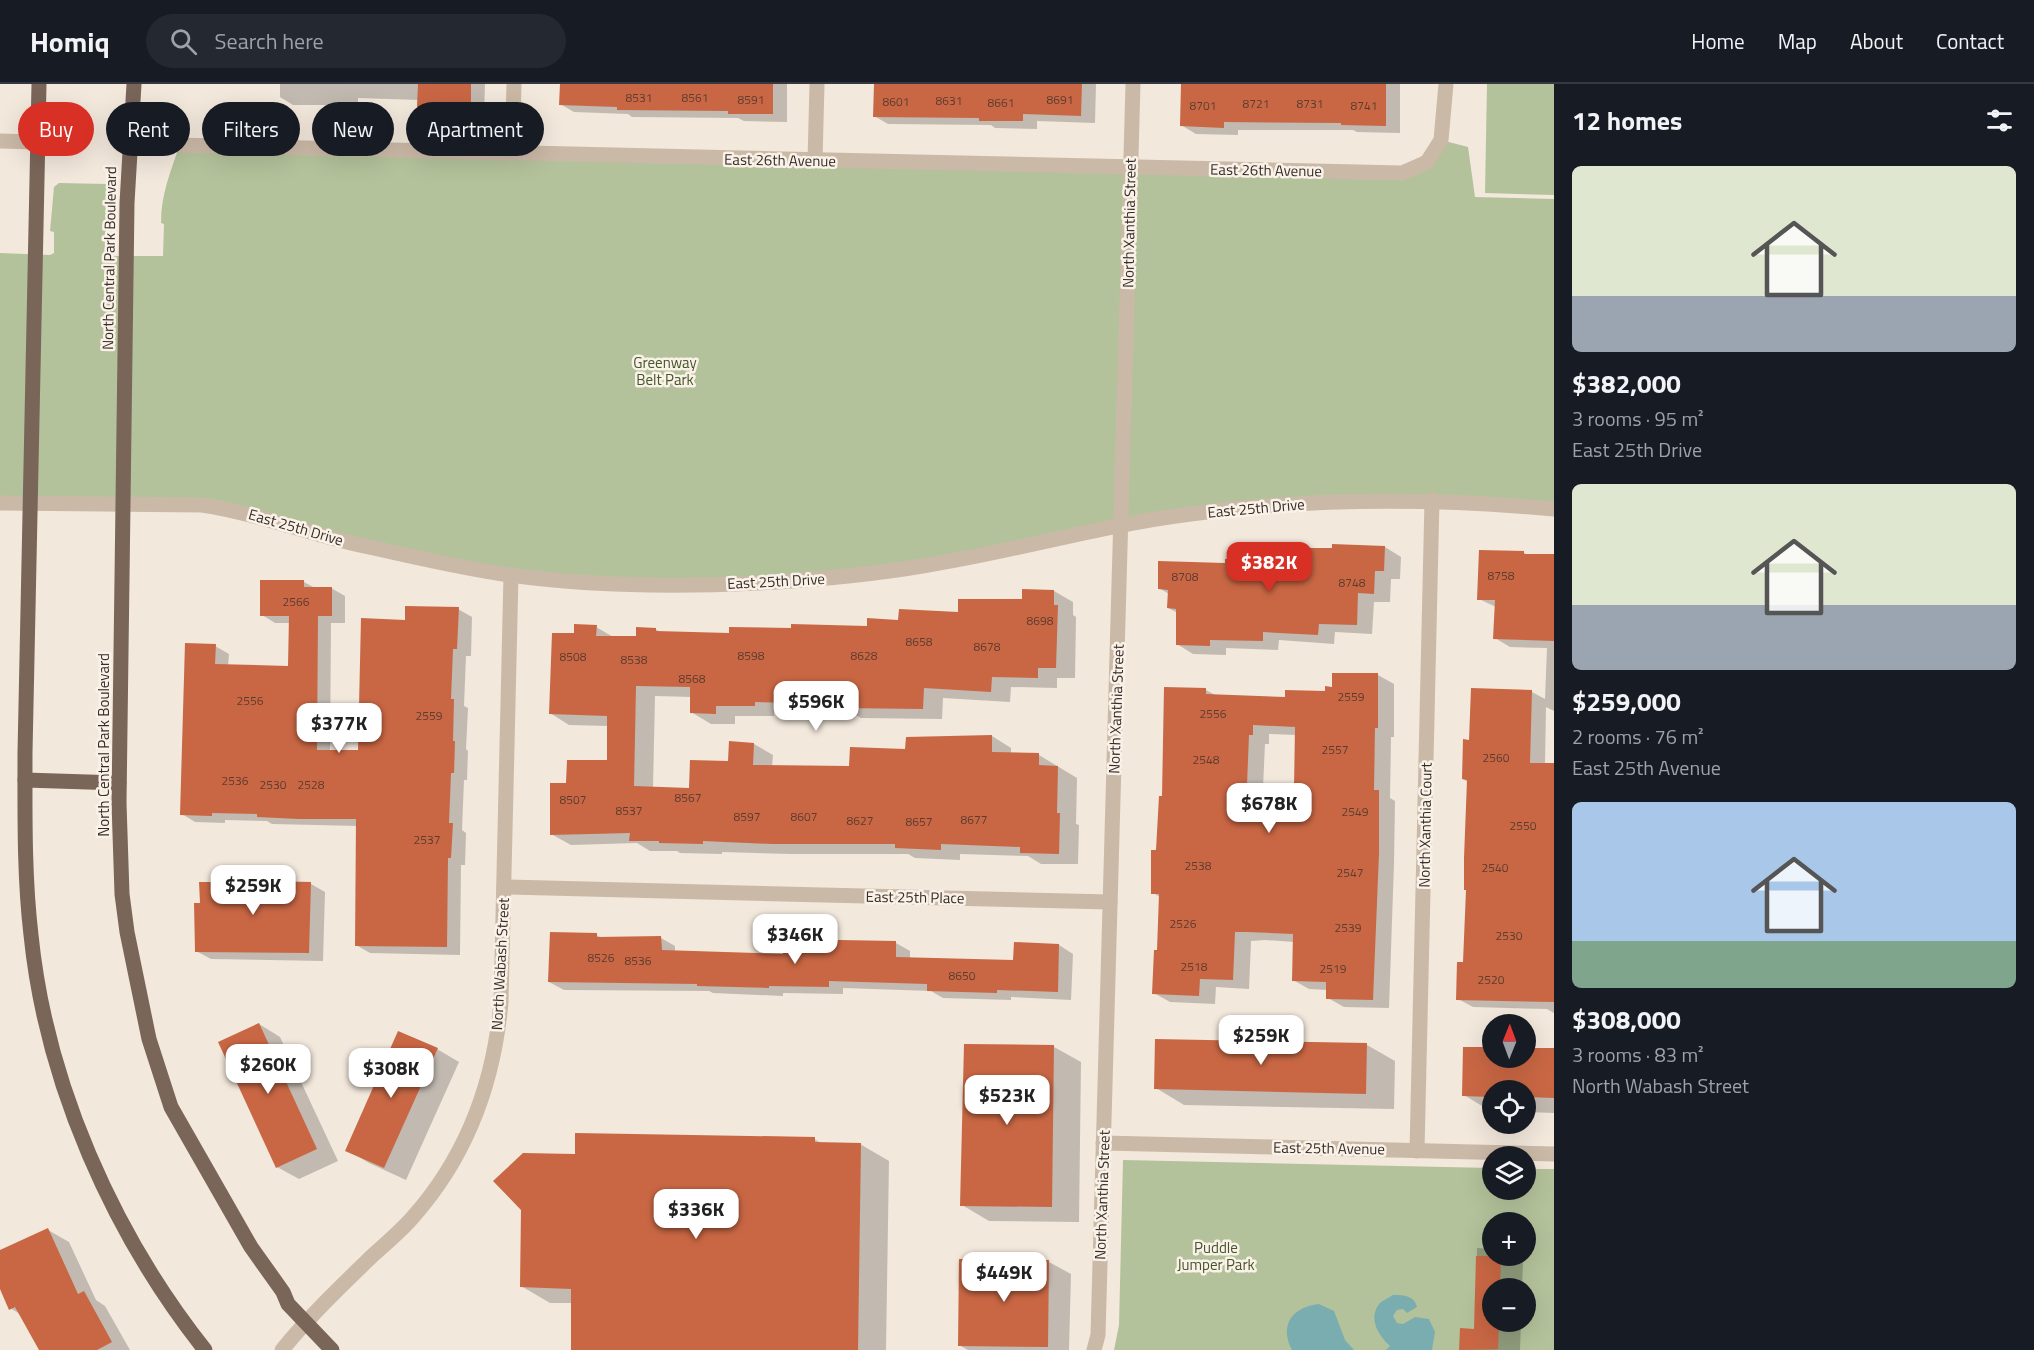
<!DOCTYPE html>
<meta charset="utf-8">
<style>
body{margin:0;font-family:"Titillium Web",sans-serif;background:#242831;color:#f1f3f6;height:100vh;display:flex;flex-direction:column;font-size:22px;white-space:nowrap}
*{box-sizing:border-box;margin:0}
p{font-size:20px;color:#9ea1a6}
.icon{flex:none;width:33px;height:33px;fill:none;stroke:currentColor;stroke-width:2;stroke-linecap:round;stroke-linejoin:round}
.map{position:relative;flex:1;overflow:hidden}
.sheet{display:flex;flex-direction:column;background:#171b24;width:480px}
.sheet>*{flex:none}
.guide{position:absolute;left:18px;top:18px;width:570px;height:54px;display:flex;gap:12px}
.needle{width:39px;rotate:1deg}
.buttons{position:absolute;left:1482px;top:930px;display:grid;gap:12px}
.buttons a{display:grid;place-items:center;width:54px;height:54px;border-radius:50%;background:#171b24;box-shadow:0 6px 24px #0002;font-size:30px}
.price{position:absolute;translate:-50% -51px;padding:0 14px;border-radius:12px;background:#fff;color:#222;font-size:20px;line-height:39px;filter:drop-shadow(0 2px 3px #0008)}
.price::after{content:'';position:absolute;left:50%;top:36px;width:18px;height:14px;margin-left:-9px;background:inherit;clip-path:polygon(0 0,100% 0,50% 100%)}
.price.selected{background:#d93025;color:#fff}
ul{padding:0;list-style:none}
li{display:grid;align-content:center;gap:12px;height:318px;padding:0 18px}
li span{display:grid;place-items:center;height:186px;border-radius:9px;color:#555}
li>.icon{margin-inline-start:auto}
span .icon{width:108px;height:108px;fill:#fffc;stroke-width:1}
li b{font-size:26px}
h2{display:flex;justify-content:space-between;align-items:center;height:72px;padding:0 18px;font-size:26px}
.pill{padding:0 21px;border-radius:27px;background:#171b24;box-shadow:0 6px 24px #0002;font-size:21px;line-height:54px}
.pill.selected{background:#d93025;color:#fff}
header{display:flex;align-items:center;gap:36px;box-sizing:border-box;height:84px;padding:0 30px;background:#171b24;border-bottom:2px solid #363941}
header strong{font-size:28px}
nav{display:flex;gap:33px;margin-inline-start:auto;font-size:21px}
.search{width:420px;height:54px;background:#242831;display:flex;align-items:center;gap:15px;box-sizing:border-box;padding:0 21px;border-radius:33px;color:#9ea1a6;font-size:22px}
main{display:flex;flex:1;min-height:0}
.map>svg:first-child{display:block}
</style>
<header>
<strong>Homiq</strong>
<div class="search"><svg class="icon" aria-label="search" viewBox="0 0 24 24"><circle cx="10" cy="10" r="6"/><path d="M15 15l6 6"/></svg>Search here</div>
<nav><a>Home</a><a>Map</a><a>About</a><a>Contact</a></nav>
</header>
<main>
<div class="map">
<svg width="1554" height="1266" viewBox="0 0 1554 1266">
<rect width="100%" height="100%" fill="#f3e8dc"/>
<g fill="#b4c29b" fill-rule="evenodd">
<path d="M 1487,0 L 1554,0 L 1554,111 L 1485,109 Z"/>
<path d="M 1441,56 L 1468,63 L 1475,113 L 1554,115 L 1554,425 L 1272,422 L 929,481 L 757,499 L 511,491 L 233,425 L 0,419 L 0,169 L 50,171 L 54,169 L 54,148 L 50,147 L 54,103 L 59,99 L 107,100 L 110,103 L 111,141 L 107,141 L 106,172 L 163,172 L 164,140 L 161,139 C 161,111 170,89 179,63 L 1402,89 Z"/>
<path d="M 1123,1076 L 1492,1084 L 1492,1106 L 1526,1106 L 1526,1085 L 1554,1085 L 1554,1266 L 1114,1266 L 1119,1241 ZM 1492,1138 L 1526,1138 L 1526,1172 L 1492,1172 ZM 1492,1204 L 1526,1204 L 1526,1238 L 1492,1238 Z"/>
</g>
<g fill="#7aadb0">
<path d="M 1393,1211 C 1403,1211 1414,1211 1417,1223 L 1407,1229 L 1403,1225 L 1397,1226 L 1393,1232 L 1397,1239 L 1403,1240 L 1415,1233 L 1429,1235 L 1435,1248 L 1432,1266 L 1386,1266 L 1390,1262 C 1379,1252 1367,1234 1380,1219 C 1383,1216 1389,1214 1393,1211 Z"/>
<path d="M 1319,1220 L 1334,1227 L 1345,1256 L 1354,1266 L 1292,1266 C 1279,1241 1292,1223 1319,1220 Z"/>
</g>
<g fill="#0003" fill-rule="evenodd">
<path d="M 280,0 L 485,0 L 484,32 L 432,30 L 418,22 L 419,16 L 358,14 L 358,21 L 293,21 L 280,13 Z"/>
<path d="M 561,0 L 787,0 L 787,38 L 744,37 L 738,34 L 632,33 L 628,30 L 574,28 L 560,20 Z"/>
<path d="M 875,0 L 1096,0 L 1095,39 L 1037,37 L 1037,45 L 995,44 L 991,41 L 888,40 L 874,32 Z"/>
<path d="M 1182,0 L 1400,0 L 1400,49 L 1357,48 L 1353,46 L 1238,46 L 1238,51 L 1196,50 L 1181,41 Z"/>
<path d="M 1385,463 L 1401,473 L 1400,495 L 1391,495 L 1390,518 L 1374,518 L 1372,550 L 1335,548 L 1334,560 L 1279,556 L 1278,566 L 1226,564 L 1226,571 L 1193,570 L 1177,560 L 1178,529 L 1168,524 L 1169,510 L 1159,504 L 1226,481 L 1278,478 Z"/>
<path d="M 1523,468 L 1529,472 L 1554,472 L 1554,627 L 1546,623 L 1545,681 L 1554,681 L 1554,929 L 1547,925 L 1473,923 L 1458,915 L 1464,880 L 1467,806 L 1468,698 L 1463,695 L 1471,657 L 1532,608 L 1545,615 L 1547,564 L 1510,563 L 1495,554 L 1496,523 L 1479,515 Z"/>
<path d="M 304,498 L 315,504 L 331,504 L 345,512 L 345,539 L 331,539 L 330,667 L 360,667 L 406,538 L 458,525 L 472,533 L 471,572 L 466,572 L 464,622 L 468,624 L 466,665 L 468,667 L 467,696 L 464,696 L 462,746 L 466,749 L 465,781 L 461,781 L 460,871 L 370,869 L 356,861 L 358,742 L 272,740 L 267,737 L 225,736 L 225,739 L 195,738 L 182,730 L 215,562 L 229,570 L 228,582 L 290,584 L 290,539 L 275,539 L 262,531 Z"/>
<path d="M 1054,507 L 1073,518 L 1073,531 L 1076,533 L 1075,594 L 1057,594 L 1057,604 L 1011,603 L 1010,618 L 943,614 L 942,635 L 861,634 L 854,630 L 774,628 L 774,632 L 735,632 L 735,640 L 711,640 L 691,628 L 692,613 L 655,612 L 653,704 L 690,706 L 754,660 L 773,671 L 772,683 L 851,683 L 907,667 L 992,652 L 1011,664 L 1011,670 L 1039,671 L 1077,694 L 1076,740 L 1079,741 L 1078,780 L 1041,780 L 1028,772 L 960,770 L 960,776 L 915,774 L 908,770 L 792,770 L 722,768 L 722,770 L 680,769 L 677,767 L 650,767 L 637,759 L 571,761 L 551,750 L 568,700 L 609,678 L 609,642 L 569,641 L 550,629 L 575,551 L 596,543 L 615,554 L 637,554 L 655,545 L 662,549 L 731,551 L 868,544 L 900,537 L 960,530 L 1023,516 Z"/>
<path d="M 1333,591 L 1378,591 L 1394,600 L 1394,653 L 1391,653 L 1390,714 L 1395,717 L 1394,779 L 1389,924 L 1344,923 L 1328,914 L 1328,906 L 1309,905 L 1293,896 L 1294,858 L 1265,856 L 1251,857 L 1249,905 L 1216,903 L 1215,920 L 1170,918 L 1154,909 L 1159,868 L 1160,813 L 1153,809 L 1163,714 L 1166,605 L 1206,606 L 1217,612 L 1286,615 L 1326,609 L 1333,604 ZM 1269,650 L 1296,651 L 1296,705 L 1263,704 L 1265,660 L 1269,660 Z"/>
<path d="M 239,792 L 268,793 L 277,798 L 311,800 L 325,808 L 323,877 L 211,875 L 196,867 L 201,820 L 238,799 Z"/>
<path d="M 596,851 L 602,854 L 661,854 L 675,862 L 675,868 L 785,871 L 896,859 L 910,867 L 910,875 L 1014,878 L 1059,861 L 1073,870 L 1071,916 L 1011,913 L 1011,916 L 943,914 L 931,907 L 843,904 L 843,910 L 783,909 L 783,912 L 713,909 L 709,907 L 564,906 L 549,898 Z"/>
<path d="M 259,940 L 280,953 L 338,1077 L 299,1095 L 277,1083 Z"/>
<path d="M 1367,961 L 1395,977 L 1394,1025 L 1184,1021 L 1156,1004 Z"/>
<path d="M 1054,963 L 1081,978 L 1079,1138 L 989,1137 L 962,1121 Z"/>
<path d="M 1464,964 L 1492,965 L 1492,974 L 1526,974 L 1526,965 L 1554,966 L 1554,1029 L 1526,1028 L 1526,1006 L 1492,1006 L 1492,1028 L 1464,1011 Z"/>
<path d="M 437,965 L 459,978 L 406,1096 L 369,1079 L 347,1066 Z"/>
<path d="M 814,1055 L 823,1060 L 860,1060 L 889,1077 L 886,1266 L 572,1266 L 573,1219 L 550,1219 L 521,1202 L 576,1072 Z"/>
<path d="M 48,1146 L 69,1158 L 96,1216 L 105,1222 L 130,1266 L 40,1266 L 20,1230 L 10,1224 L 0,1202 L 0,1167 Z"/>
<path d="M 1477,1164 L 1492,1165 L 1492,1172 L 1512,1172 L 1523,1177 L 1522,1204 L 1492,1204 L 1492,1238 L 1521,1238 L 1520,1266 L 1461,1266 L 1461,1246 L 1475,1246 Z"/>
<path d="M 961,1177 L 1049,1178 L 1071,1190 L 1069,1266 L 968,1266 L 959,1261 Z"/>
</g>
<g fill="#c96744" fill-rule="evenodd">
<path d="M 418,0 L 471,0 L 471,25 L 417,23 Z"/>
<path d="M 560,0 L 773,0 L 773,30 L 728,30 L 728,27 L 617,26 L 617,23 L 559,21 Z"/>
<path d="M 874,0 L 1082,0 L 1081,32 L 1023,30 L 1023,37 L 979,37 L 979,34 L 873,33 Z"/>
<path d="M 1181,0 L 1386,0 L 1386,42 L 1341,41 L 1341,39 L 1224,38 L 1224,44 L 1180,42 Z"/>
<path d="M 1332,460 L 1385,462 L 1384,487 L 1375,487 L 1374,510 L 1358,509 L 1357,541 L 1319,540 L 1318,551 L 1263,548 L 1263,557 L 1210,556 L 1210,562 L 1176,561 L 1176,525 L 1167,524 L 1168,506 L 1158,505 L 1158,477 L 1225,479 L 1225,475 L 1276,477 L 1276,464 L 1332,464 Z"/>
<path d="M 1479,466 L 1524,467 L 1524,470 L 1554,470 L 1554,557 L 1493,555 L 1495,516 L 1477,516 Z"/>
<path d="M 260,496 L 304,496 L 304,503 L 332,503 L 332,532 L 318,532 L 317,666 L 358,666 L 361,534 L 405,536 L 405,522 L 459,523 L 457,565 L 453,565 L 451,615 L 454,615 L 453,657 L 455,657 L 454,689 L 451,689 L 449,739 L 453,739 L 451,774 L 448,774 L 447,863 L 355,862 L 356,735 L 299,735 L 257,733 L 257,730 L 212,729 L 212,732 L 180,731 L 185,559 L 216,560 L 215,580 L 288,582 L 289,532 L 260,532 Z"/>
<path d="M 1022,505 L 1054,506 L 1054,521 L 1058,521 L 1056,584 L 1038,584 L 1038,594 L 992,593 L 991,608 L 924,604 L 923,625 L 840,624 L 840,620 L 755,618 L 755,622 L 716,622 L 716,630 L 690,629 L 690,603 L 636,602 L 634,702 L 689,704 L 690,676 L 728,677 L 729,657 L 754,659 L 753,681 L 849,682 L 850,663 L 905,665 L 906,653 L 992,651 L 992,668 L 1039,669 L 1039,681 L 1058,682 L 1057,729 L 1060,729 L 1059,770 L 1020,769 L 1020,763 L 941,760 L 941,766 L 895,764 L 895,760 L 772,760 L 703,757 L 703,760 L 659,759 L 659,757 L 629,757 L 630,749 L 550,751 L 550,699 L 566,699 L 567,676 L 607,676 L 607,632 L 549,630 L 552,549 L 574,549 L 574,540 L 597,541 L 596,552 L 636,552 L 636,543 L 656,544 L 656,547 L 729,549 L 729,543 L 791,544 L 791,540 L 867,542 L 867,534 L 898,536 L 899,525 L 958,528 L 958,515 L 1022,515 Z"/>
<path d="M 1332,589 L 1378,589 L 1378,644 L 1375,644 L 1374,706 L 1379,706 L 1379,769 L 1373,916 L 1326,915 L 1326,898 L 1292,897 L 1293,850 L 1247,848 L 1235,848 L 1233,896 L 1200,895 L 1199,912 L 1152,910 L 1154,866 L 1157,866 L 1159,810 L 1151,810 L 1151,766 L 1156,766 L 1159,712 L 1162,712 L 1164,603 L 1206,604 L 1206,610 L 1285,613 L 1285,606 L 1325,607 L 1325,602 L 1332,603 ZM 1253,641 L 1295,643 L 1294,704 L 1247,701 L 1249,651 L 1253,651 Z"/>
<path d="M 1471,604 L 1532,606 L 1530,679 L 1554,679 L 1554,918 L 1456,916 L 1457,878 L 1463,878 L 1466,806 L 1464,806 L 1464,774 L 1467,696 L 1462,695 L 1463,655 L 1469,656 Z"/>
<path d="M 237,791 L 268,792 L 268,797 L 311,798 L 309,869 L 195,868 L 194,819 L 200,819 L 199,798 L 237,798 Z"/>
<path d="M 550,848 L 597,849 L 597,853 L 661,852 L 662,866 L 783,870 L 783,855 L 896,857 L 896,873 L 1013,876 L 1014,858 L 1059,860 L 1058,908 L 997,906 L 997,909 L 927,907 L 927,900 L 829,897 L 829,903 L 769,902 L 769,904 L 697,902 L 697,900 L 548,898 Z"/>
<path d="M 259,939 L 317,1065 L 276,1084 L 218,958 Z"/>
<path d="M 398,947 L 438,964 L 384,1084 L 345,1067 Z"/>
<path d="M 1155,955 L 1367,959 L 1366,1010 L 1154,1005 Z"/>
<path d="M 964,960 L 1054,961 L 1052,1123 L 960,1122 Z"/>
<path d="M 1463,963 L 1492,963 L 1492,974 L 1526,974 L 1526,964 L 1554,964 L 1554,1014 L 1526,1013 L 1526,1006 L 1492,1006 L 1492,1013 L 1462,1012 Z"/>
<path d="M 575,1049 L 815,1053 L 815,1058 L 861,1059 L 858,1266 L 571,1266 L 571,1205 L 520,1203 L 521,1126 L 493,1097 L 523,1069 L 575,1070 Z"/>
<path d="M 48,1144 L 78,1210 L 84,1207 L 112,1258 L 97,1266 L 39,1266 L 15,1223 L 9,1226 L 0,1205 L 0,1166 Z"/>
<path d="M 1476,1172 L 1501,1172 L 1500,1204 L 1492,1204 L 1492,1238 L 1499,1238 L 1498,1265 L 1459,1266 L 1460,1244 L 1474,1245 Z"/>
<path d="M 959,1175 L 1049,1176 L 1048,1263 L 958,1262 Z"/>
</g>
<g fill="none" stroke-linecap="round" stroke-linejoin="round">
<g stroke="#cbb9a7" stroke-width="15">
<path d="M 0,57 L 37,58"/>
<path d="M 130,60 L 1402,89 L 1427,78 L 1441,56 L 1446,0"/>
<path d="M 512,70 L 514,0"/>
<path d="M 815,77 L 817,0"/>
<path d="M 0,419 L 202,421 C 255,429 304,448 355,460 C 407,471 458,484 510,491 C 590,502 677,503 757,499 C 814,496 871,491 928,481 C 1016,467 1102,441 1191,430 C 1311,414 1433,414 1554,425"/>
<path d="M 504,803 L 1110,818"/>
<path d="M 1103,1059 L 1554,1070"/>
<path d="M 1417,1067 L 1432,416"/>
<path d="M 282,1266 C 309,1233 339,1204 370,1174 C 384,1161 400,1148 413,1133 C 467,1072 494,998 501,918 L 511,491"/>
<path d="M 1094,1266 L 1098,1251 L 1133,0"/>
</g>
<g stroke="#7a6559" stroke-width="15">
<path d="M 39,0 L 25,669 C 25,730 24,791 31,851 C 46,999 113,1150 205,1266"/>
<path d="M 134,0 L 127,119 L 119,719 L 122,810 L 127,848 L 149,955 L 171,1023 L 251,1163 L 283,1208 L 288,1220 L 332,1266"/>
<path d="M 25,696 L 119,699"/>
</g>
</g>
<g text-anchor="middle" dominant-baseline="central" stroke-width="5" stroke-linejoin="round" paint-order="stroke">
<g font-size="12" fill="#5c3c2f">
<text x="639" y="13">8531</text>
<text x="695" y="13">8561</text>
<text x="751" y="15">8591</text>
<text x="1060" y="15">8691</text>
<text x="949" y="16">8631</text>
<text x="896" y="17">8601</text>
<text x="1001" y="18">8661</text>
<text x="1256" y="19">8721</text>
<text x="1310" y="19">8731</text>
<text x="1203" y="21">8701</text>
<text x="1364" y="21">8741</text>
<text x="1501" y="491">8758</text>
<text x="1185" y="492">8708</text>
<text x="1352" y="498">8748</text>
<text x="296" y="517">2566</text>
<text x="1040" y="536">8698</text>
<text x="919" y="557">8658</text>
<text x="987" y="562">8678</text>
<text x="751" y="571">8598</text>
<text x="864" y="571">8628</text>
<text x="573" y="572">8508</text>
<text x="634" y="575">8538</text>
<text x="692" y="594">8568</text>
<text x="1351" y="612">2559</text>
<text x="250" y="616">2556</text>
<text x="1213" y="629">2556</text>
<text x="429" y="631">2559</text>
<text x="1335" y="665">2557</text>
<text x="1496" y="673">2560</text>
<text x="1206" y="675">2548</text>
<text x="235" y="696">2536</text>
<text x="273" y="700">2530</text>
<text x="311" y="700">2528</text>
<text x="688" y="713">8567</text>
<text x="573" y="715">8507</text>
<text x="629" y="726">8537</text>
<text x="1355" y="727">2549</text>
<text x="747" y="732">8597</text>
<text x="804" y="732">8607</text>
<text x="974" y="735">8677</text>
<text x="860" y="736">8627</text>
<text x="919" y="737">8657</text>
<text x="1523" y="741">2550</text>
<text x="427" y="755">2537</text>
<text x="1198" y="781">2538</text>
<text x="1495" y="783">2540</text>
<text x="1350" y="788">2547</text>
<text x="1183" y="839">2526</text>
<text x="1348" y="843">2539</text>
<text x="1509" y="851">2530</text>
<text x="601" y="873">8526</text>
<text x="638" y="876">8536</text>
<text x="1194" y="882">2518</text>
<text x="1333" y="884">2519</text>
<text x="962" y="891">8650</text>
<text x="1491" y="895">2520</text>
</g>
<g font-size="15" fill="#372d28" stroke="#faf2e8">
<text transform="translate(780 76) rotate(1)">East 26th Avenue</text>
<text transform="translate(1266 86) rotate(1)">East 26th Avenue</text>
<text transform="translate(1129 139) rotate(-89)">North Xanthia Street</text>
<text transform="translate(109 174) rotate(-89)">North Central Park Boulevard</text>
<text transform="translate(1256 424) rotate(-5)">East 25th Drive</text>
<text transform="translate(296 443) rotate(16)">East 25th Drive</text>
<text transform="translate(776 497) rotate(-3)">East 25th Drive</text>
<text transform="translate(1116 625) rotate(-88)">North Xanthia Street</text>
<text transform="translate(103 661) rotate(-90)">North Central Park Boulevard</text>
<text transform="translate(1425 741) rotate(-89)">North Xanthia Court</text>
<text transform="translate(915 813) rotate(1)">East 25th Place</text>
<text transform="translate(500 880) rotate(-87)">North Wabash Street</text>
<text transform="translate(1329 1064) rotate(1)">East 25th Avenue</text>
<text transform="translate(1102 1111) rotate(-88)">North Xanthia Street</text>
</g>
<g font-size="15" fill="#45562b" stroke="#faf2e8">
<text x="665" y="278">Greenway<tspan x="665" dy="17">Belt Park</tspan></text>
<text x="1216" y="1163">Puddle<tspan x="1216" dy="17">Jumper Park</tspan></text>
</g>
</g>
</svg>
<div class="buttons">
<a><svg class="needle" viewBox="-14 -14 28 28"><path d="M0-13l5 13h-10z" fill="#e53935"/><path d="M0 13l5-13h-10z" fill="#9ea1a6"/></svg></a>
<a><svg class="icon" aria-label="locate" viewBox="0 0 24 24"><circle cx="12" cy="12" r="6"/><path d="M12 2v4M12 18v4M2 12h4M18 12h4"/></svg></a>
<a><svg class="icon" aria-label="layers" viewBox="0 0 24 24"><path d="M12 4l9 5-9 5-9-5zM3 14l9 5 9-5"/></svg></a>
<a>+</a>
<a>−</a>
</div>
<b class="price selected" style="left:1269px;top:509px">$382K</b>
<b class="price" style="left:816px;top:648px">$596K</b>
<b class="price" style="left:339px;top:670px">$377K</b>
<b class="price" style="left:1269px;top:750px">$678K</b>
<b class="price" style="left:253px;top:832px">$259K</b>
<b class="price" style="left:795px;top:881px">$346K</b>
<b class="price" style="left:1261px;top:982px">$259K</b>
<b class="price" style="left:268px;top:1011px">$260K</b>
<b class="price" style="left:391px;top:1015px">$308K</b>
<b class="price" style="left:1007px;top:1042px">$523K</b>
<b class="price" style="left:696px;top:1156px">$336K</b>
<b class="price" style="left:1004px;top:1219px">$449K</b>
<div class="guide">
<a class="pill selected">Buy</a>
<a class="pill">Rent</a>
<a class="pill">Filters</a>
<a class="pill">New</a>
<a class="pill">Apartment</a>
</div>
</div>
<section class="sheet">
<h2>12 homes<svg class="icon" aria-label="filters" viewBox="0 0 24 24"><path d="M4 7h16M4 17h16"/><circle cx="9" cy="7" r="2"/><circle cx="15" cy="17" r="2"/></svg></h2>
<ul>
<li><span style="background:linear-gradient(#dfe7d0 70%,#9aa5b1 0)"><svg class="icon" aria-label="home" viewBox="0 0 24 24"><path d="M3 11l9-7 9 7M6 9v11h12V9"/></svg></span><div><b>$382,000</b><p>3 rooms · 95 m²</p><p>East 25th Drive</p></div></li>
<li><span style="background:linear-gradient(#dfe7d0 65%,#9aa5b1 0)"><svg class="icon" aria-label="home" viewBox="0 0 24 24"><path d="M3 11l9-7 9 7M6 9v11h12V9"/></svg></span><div><b>$259,000</b><p>2 rooms · 76 m²</p><p>East 25th Avenue</p></div></li>
<li><span style="background:linear-gradient(#a9c7e8 75%,#7fa58c 0)"><svg class="icon" aria-label="home" viewBox="0 0 24 24"><path d="M3 11l9-7 9 7M6 9v11h12V9"/></svg></span><div><b>$308,000</b><p>3 rooms · 83 m²</p><p>North Wabash Street</p></div></li>
</ul>
</section>
</main>
